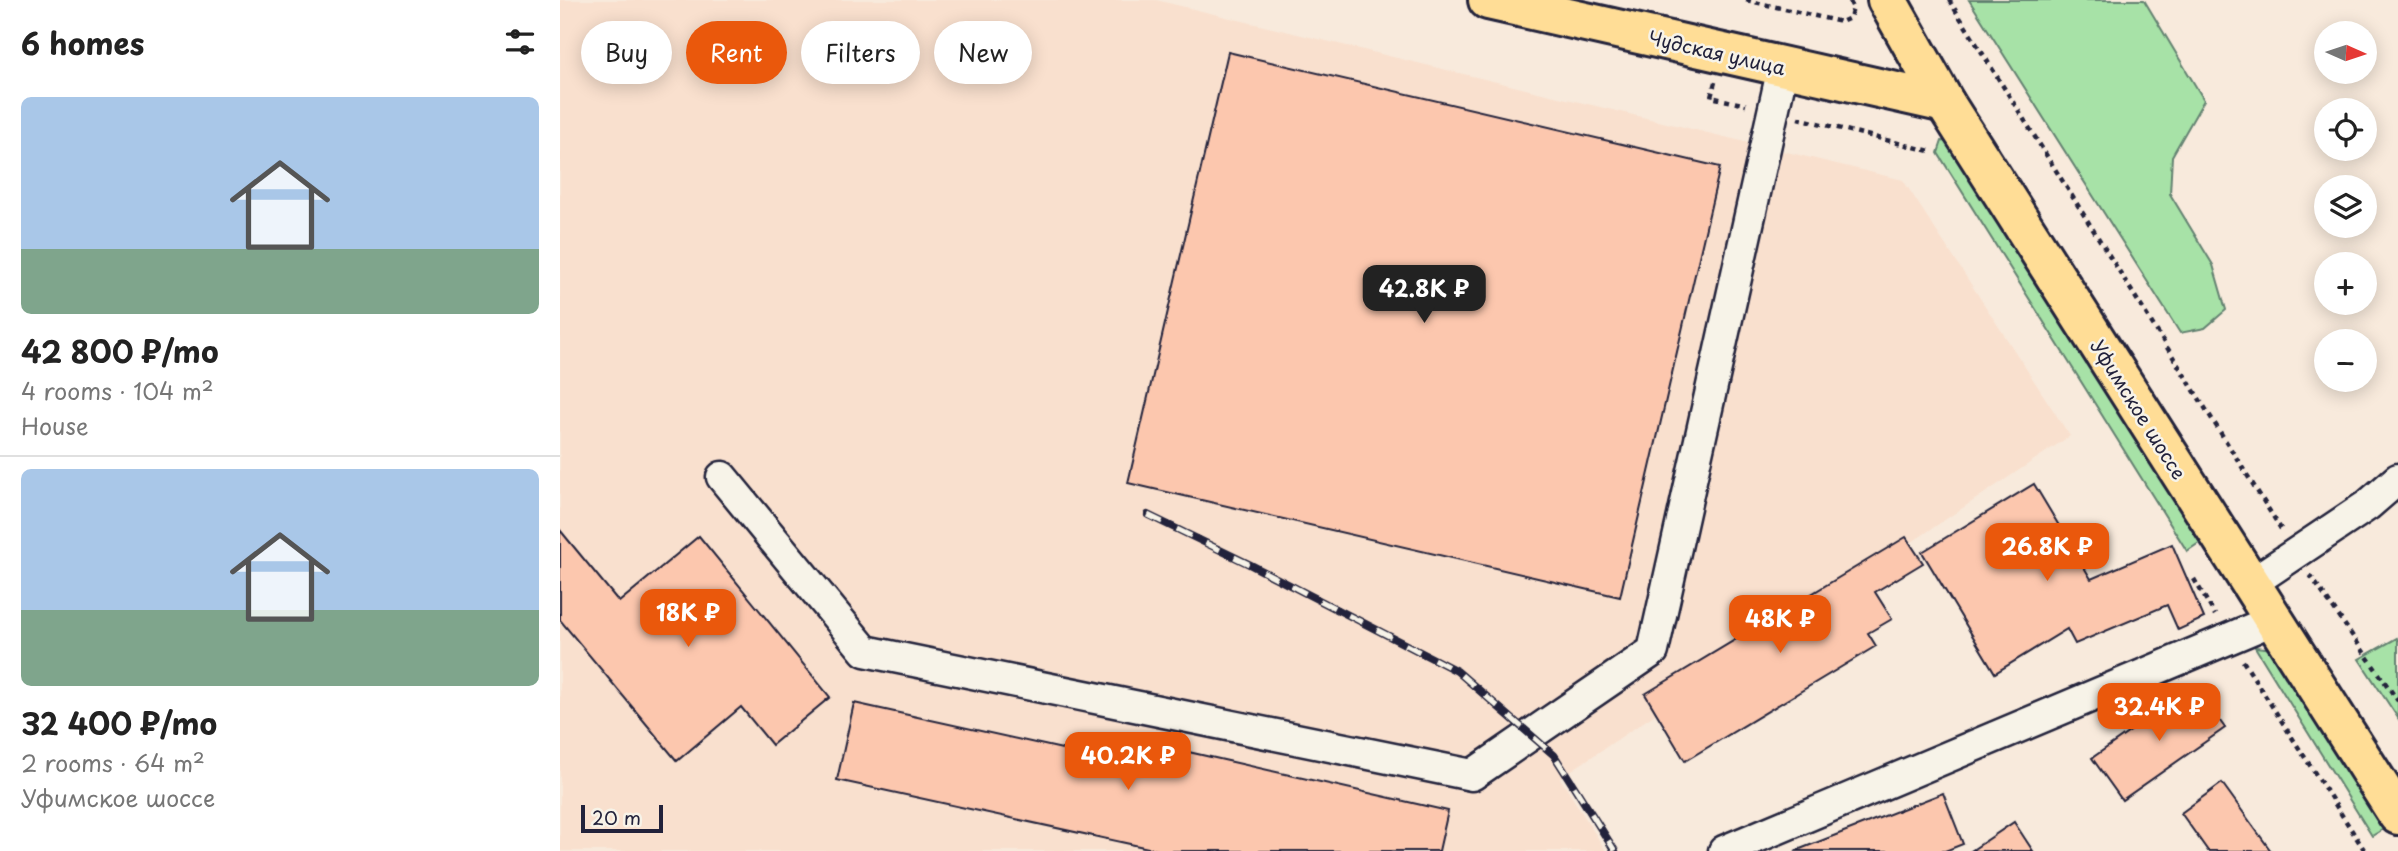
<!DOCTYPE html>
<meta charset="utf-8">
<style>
body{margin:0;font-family:"Playpen Sans",sans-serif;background:#f2f2f2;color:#222;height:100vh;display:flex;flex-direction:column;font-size:26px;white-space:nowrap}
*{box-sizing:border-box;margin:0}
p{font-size:23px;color:#767676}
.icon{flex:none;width:38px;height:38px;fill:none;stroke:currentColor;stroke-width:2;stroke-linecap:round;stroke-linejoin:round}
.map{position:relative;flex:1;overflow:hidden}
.sheet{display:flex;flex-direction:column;background:#fff;width:560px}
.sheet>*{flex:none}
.banner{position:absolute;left:21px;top:21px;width:665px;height:63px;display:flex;gap:14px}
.needle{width:46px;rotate:93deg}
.controls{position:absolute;left:1754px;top:21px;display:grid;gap:14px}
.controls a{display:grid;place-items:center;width:63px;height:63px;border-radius:50%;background:#fff;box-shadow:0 4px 18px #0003;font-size:35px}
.scale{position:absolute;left:21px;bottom:18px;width:82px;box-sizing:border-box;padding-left:7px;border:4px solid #22223b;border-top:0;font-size:19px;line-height:24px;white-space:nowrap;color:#22223b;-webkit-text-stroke:5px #f7f3e8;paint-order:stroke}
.price{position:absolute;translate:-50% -60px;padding:0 16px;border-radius:14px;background:#ea580c;color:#fff;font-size:23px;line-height:46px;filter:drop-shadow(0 2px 4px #0008)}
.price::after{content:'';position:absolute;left:50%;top:42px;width:21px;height:16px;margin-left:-10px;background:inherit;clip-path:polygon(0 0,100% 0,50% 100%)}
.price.current{background:#222;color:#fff}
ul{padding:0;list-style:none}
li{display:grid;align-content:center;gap:14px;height:371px;padding:0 21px}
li+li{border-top:2px solid #e0e0e0}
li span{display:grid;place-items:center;height:217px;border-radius:10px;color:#555}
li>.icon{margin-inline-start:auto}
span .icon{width:126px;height:126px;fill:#fffc;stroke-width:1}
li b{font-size:30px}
h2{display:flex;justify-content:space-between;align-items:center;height:84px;padding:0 21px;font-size:30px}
.pill{padding:0 24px;border-radius:32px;background:#fff;box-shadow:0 4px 18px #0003;font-size:24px;line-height:63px}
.pill.current{background:#ea580c;color:#fff}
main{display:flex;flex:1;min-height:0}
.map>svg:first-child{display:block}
</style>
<main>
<section class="sheet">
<h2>6 homes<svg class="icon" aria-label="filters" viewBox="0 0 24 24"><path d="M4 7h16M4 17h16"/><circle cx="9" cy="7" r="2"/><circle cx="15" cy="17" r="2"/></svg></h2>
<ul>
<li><span style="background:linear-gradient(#a9c7e8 70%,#7fa58c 0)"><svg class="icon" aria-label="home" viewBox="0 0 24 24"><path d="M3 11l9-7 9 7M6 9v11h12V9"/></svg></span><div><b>42 800 ₽/mo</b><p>4 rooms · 104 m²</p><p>House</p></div></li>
<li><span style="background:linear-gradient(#a9c7e8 65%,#7fa58c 0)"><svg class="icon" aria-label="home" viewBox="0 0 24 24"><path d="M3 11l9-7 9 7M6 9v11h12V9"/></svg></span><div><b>32 400 ₽/mo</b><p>2 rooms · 64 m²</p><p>Уфимское шоссе</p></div></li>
</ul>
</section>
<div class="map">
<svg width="1838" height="851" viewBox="0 0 1838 851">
<rect width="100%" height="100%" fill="#f8eadc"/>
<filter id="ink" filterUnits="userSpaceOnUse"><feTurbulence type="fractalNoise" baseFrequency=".0143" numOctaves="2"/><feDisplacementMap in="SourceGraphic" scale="14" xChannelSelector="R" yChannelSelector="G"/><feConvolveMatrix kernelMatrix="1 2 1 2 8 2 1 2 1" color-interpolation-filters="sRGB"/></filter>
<g filter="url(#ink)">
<path fill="#f9e0ce" d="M 0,0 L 596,0 L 1343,180 L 1510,436 L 1000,778 L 1046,851 L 0,851 Z"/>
<g fill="#a7e2a7" stroke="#648271" stroke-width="2">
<path d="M 1409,0 L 1584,0 L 1644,100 L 1612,156 L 1610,194 L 1653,265 L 1666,310 L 1645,328 L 1620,333 Z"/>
<path d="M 1382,141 L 1389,142 L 1642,541 L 1627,551 L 1378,153 Z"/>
<path d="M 1837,638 L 1838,640 L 1838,718 L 1799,659 Z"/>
<path d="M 1695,647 L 1715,649 L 1827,827 L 1812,836 Z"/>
</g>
<g fill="#fcc7ae" stroke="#22223b" stroke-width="2">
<path d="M 668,52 L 1160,167 L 1060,597 L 568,483 Z"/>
<path d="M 1474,484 L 1531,579 L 1612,544 L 1644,618 L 1618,630 L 1607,605 L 1515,644 L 1507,629 L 1435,673 L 1362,552 Z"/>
<path d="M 0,530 L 59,602 L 139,536 L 270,697 L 212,745 L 181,707 L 117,761 L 0,620 Z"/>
<path d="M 1346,537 L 1363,563 L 1315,592 L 1332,619 L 1308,633 L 1316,646 L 1125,761 L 1085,694 Z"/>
<path d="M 1635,686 L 1665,728 L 1562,800 L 1532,758 Z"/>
<path d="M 294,703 L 561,762 L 567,738 L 888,811 L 879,851 L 602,851 L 277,780 Z"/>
<path d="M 1662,783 L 1711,851 L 1648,851 L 1621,813 Z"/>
<path d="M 1383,793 L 1403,844 L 1385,851 L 1235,851 Z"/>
<path d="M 1454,822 L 1473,851 L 1411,851 Z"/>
</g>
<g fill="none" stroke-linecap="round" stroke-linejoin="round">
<g stroke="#22223b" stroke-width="35">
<g id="minor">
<path d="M 162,477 L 305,651 L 912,775 L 1093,651 L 1223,67"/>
<path d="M 1690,584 L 1808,505 L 1838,479"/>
<path d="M 1164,851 L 1713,620"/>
</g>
</g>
<g stroke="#22223b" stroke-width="44">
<g id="major">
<path d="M 928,0 L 1385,103"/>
<path d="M 1327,0 L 1385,103 L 1838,815"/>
</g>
</g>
<g stroke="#22223b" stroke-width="4.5" stroke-dasharray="5 5" stroke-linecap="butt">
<path d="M 1186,0 L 1281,22 L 1290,18 L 1293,8 L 1289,0"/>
<path d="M 1389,0 L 1721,529"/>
<path d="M 1155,82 L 1151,97 L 1186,105"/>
<path d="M 1238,118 L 1370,151"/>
<path d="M 1750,575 L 1838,701"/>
<path d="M 1634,579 L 1655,615"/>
<path d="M 1683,661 L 1805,851"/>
</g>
<use href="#minor" stroke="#f7f3e8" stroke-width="30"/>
<use href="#major" stroke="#ffdd96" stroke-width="38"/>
<g stroke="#22223b" stroke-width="8">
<path id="rail" d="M 588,515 L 689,564 L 897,671 L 994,755 L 1055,851"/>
</g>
<use href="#rail" stroke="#f7f3e8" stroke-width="5" stroke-dasharray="16" stroke-linecap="butt"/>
</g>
</g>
<g text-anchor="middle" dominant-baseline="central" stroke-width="5" stroke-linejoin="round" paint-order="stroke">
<g font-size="19" fill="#22223b" stroke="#f7f3e8">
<text transform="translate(1157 52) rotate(13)">Чудская улица</text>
<text transform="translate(1579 409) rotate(58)">Уфимское шоссе</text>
</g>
</g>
</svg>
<div class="controls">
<a><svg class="needle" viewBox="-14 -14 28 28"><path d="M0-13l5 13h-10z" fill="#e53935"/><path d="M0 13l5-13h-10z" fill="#767676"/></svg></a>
<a><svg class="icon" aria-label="locate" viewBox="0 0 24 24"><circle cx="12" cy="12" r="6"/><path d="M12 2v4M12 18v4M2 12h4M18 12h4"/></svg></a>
<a><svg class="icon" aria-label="layers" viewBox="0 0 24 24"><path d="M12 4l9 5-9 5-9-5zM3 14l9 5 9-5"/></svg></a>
<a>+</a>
<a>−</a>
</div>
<div class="scale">20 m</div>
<b class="price current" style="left:864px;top:325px">42.8K ₽</b>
<b class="price" style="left:1487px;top:583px">26.8K ₽</b>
<b class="price" style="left:128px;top:649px">18K ₽</b>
<b class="price" style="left:1220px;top:655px">48K ₽</b>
<b class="price" style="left:1599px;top:743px">32.4K ₽</b>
<b class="price" style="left:568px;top:792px">40.2K ₽</b>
<div class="banner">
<a class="pill">Buy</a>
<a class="pill current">Rent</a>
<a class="pill">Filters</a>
<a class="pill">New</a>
</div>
</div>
</main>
